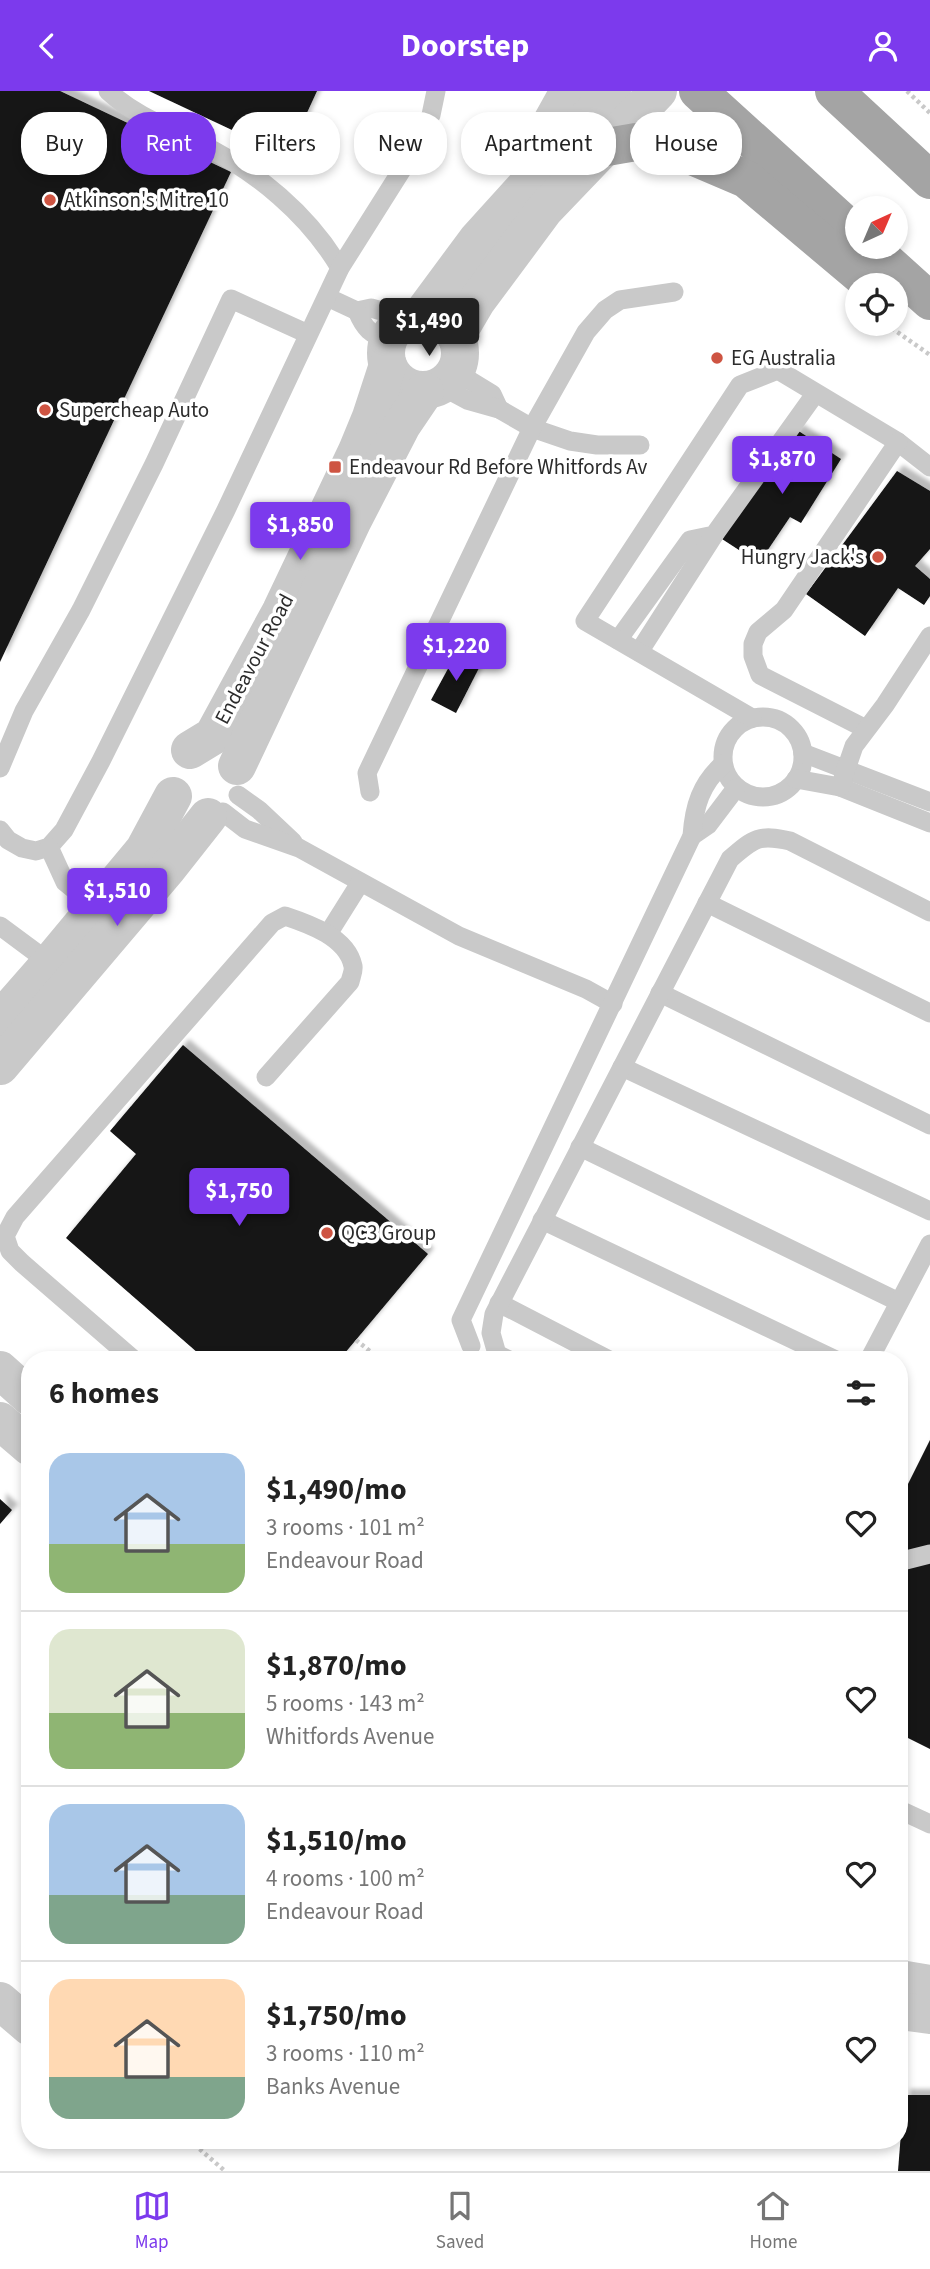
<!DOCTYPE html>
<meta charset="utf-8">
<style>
body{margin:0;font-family:"Source Sans 3",sans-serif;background:#f6f6f6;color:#222;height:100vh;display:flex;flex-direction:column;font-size:26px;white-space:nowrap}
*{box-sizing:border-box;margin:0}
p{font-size:23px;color:#767676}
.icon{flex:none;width:38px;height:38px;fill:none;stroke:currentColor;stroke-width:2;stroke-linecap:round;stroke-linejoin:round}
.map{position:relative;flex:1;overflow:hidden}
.side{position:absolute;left:21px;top:1260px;width:887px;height:798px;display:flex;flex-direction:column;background:#fff;border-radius:28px;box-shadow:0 4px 10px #0003}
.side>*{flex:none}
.top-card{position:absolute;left:21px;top:21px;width:889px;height:63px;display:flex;gap:14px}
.needle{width:46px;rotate:44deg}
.fabs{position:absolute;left:845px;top:105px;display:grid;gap:14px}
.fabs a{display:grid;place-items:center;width:63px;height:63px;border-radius:50%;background:#fff;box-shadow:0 4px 10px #0003;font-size:35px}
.price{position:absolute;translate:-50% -60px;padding:0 16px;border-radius:7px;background:#7c3aed;color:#fff;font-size:23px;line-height:46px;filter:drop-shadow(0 2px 4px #0008)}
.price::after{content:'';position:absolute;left:50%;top:42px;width:21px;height:16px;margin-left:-10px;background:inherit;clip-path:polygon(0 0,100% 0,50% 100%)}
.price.selected{background:#222;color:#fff}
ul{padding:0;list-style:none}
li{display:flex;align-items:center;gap:21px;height:175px;padding:0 28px}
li+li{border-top:2px solid #e0e0e0}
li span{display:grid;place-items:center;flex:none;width:196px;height:140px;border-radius:21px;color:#555}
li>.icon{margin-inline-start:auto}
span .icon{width:84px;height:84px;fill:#fffc;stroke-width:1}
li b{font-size:30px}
h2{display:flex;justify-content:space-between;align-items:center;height:84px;padding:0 28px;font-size:30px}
.tag{padding:0 24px;border-radius:28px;background:#fff;box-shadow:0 4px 10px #0003;font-size:24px;line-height:63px}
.tag.selected{background:#7c3aed;color:#fff}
header{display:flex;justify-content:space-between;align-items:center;height:91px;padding:0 28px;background:#7c3aed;color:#fff;font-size:32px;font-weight:700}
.tabs{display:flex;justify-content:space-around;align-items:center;height:98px;border-top:2px solid #e0e0e0;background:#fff;font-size:19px;color:#767676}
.tabs a{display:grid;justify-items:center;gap:4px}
.tabs .selected{color:#7c3aed}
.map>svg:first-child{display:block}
</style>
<header><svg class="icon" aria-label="back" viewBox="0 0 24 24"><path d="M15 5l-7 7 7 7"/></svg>Doorstep<svg class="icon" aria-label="person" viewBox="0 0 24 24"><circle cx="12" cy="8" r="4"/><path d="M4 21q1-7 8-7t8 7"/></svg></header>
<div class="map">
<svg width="930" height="2080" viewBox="0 0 930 2080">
<defs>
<filter id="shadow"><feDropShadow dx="6" dy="-6" stdDeviation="2" flood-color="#0004"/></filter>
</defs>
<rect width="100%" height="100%" fill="#fff"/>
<g fill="#131313" filter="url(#shadow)">
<path d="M 0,0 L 60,0 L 231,81 L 0,571 Z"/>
<path d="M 149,0 L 317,0 L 287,65 Z"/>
<path d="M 797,339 L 841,368 L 801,432 L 790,426 L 759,472 L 722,448 Z"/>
<path d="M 897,380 L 930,400 L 930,458 L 915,475 L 930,488 L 930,505 L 924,514 L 898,497 L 865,545 L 806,503 Z"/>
<path d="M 456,563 L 481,573 L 456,622 L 431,609 Z"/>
<path d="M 183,954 L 428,1163 L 339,1269 L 206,1269 L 66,1147 L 136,1063 L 110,1040 Z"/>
<path d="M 930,1349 L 930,1658 L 900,1643 L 900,1409 Z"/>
<path d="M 0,1408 L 12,1419 L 0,1433 Z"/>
<path d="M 904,2004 L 930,2004 L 930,2080 L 898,2080 Z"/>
</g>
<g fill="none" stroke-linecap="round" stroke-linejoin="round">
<g stroke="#c9c9c9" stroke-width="4.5" stroke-dasharray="3.5 3.5" stroke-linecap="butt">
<path d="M 907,0 L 930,22"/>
<path d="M 886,233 L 930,264"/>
<path d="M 356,1249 L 381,1269"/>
<path d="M 189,2049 L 225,2080"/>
</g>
<g stroke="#c9c9c9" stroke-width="19">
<path d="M 108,0 C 135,25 169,37 201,53 C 257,81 308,123 340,177"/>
<path d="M 327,206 L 357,220 L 371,217 L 410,228"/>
<path d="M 357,220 C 364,237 371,245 389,248"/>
<path d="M 456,281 L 492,303 L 499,318"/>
<path d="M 441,295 L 467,309 L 499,318 L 532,337 L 570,350 L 597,354 L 640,354"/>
<path d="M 618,549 L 690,449 L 714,444 L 815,303"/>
<path d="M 639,561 L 714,444"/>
<circle cx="763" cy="666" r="40"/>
<path d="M 752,627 L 585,530 L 740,294 L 778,279 L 898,351 L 930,376"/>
<path d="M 866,638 L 760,584 L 753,565 L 753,553 L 758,541 L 784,519 L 898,351"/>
<path d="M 803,662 L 930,711"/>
<path d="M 0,677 L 24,620 L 81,519 L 154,373 L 231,208 L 308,243"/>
<path d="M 796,688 L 840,696 L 930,732"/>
<path d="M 840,696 L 854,655 L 885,614 L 930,545"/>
<path d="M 370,701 L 367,682 L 532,337 L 586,241 L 605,219 L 620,209 L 674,201"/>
<path d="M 238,704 L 259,719 L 293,751"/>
<path d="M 223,721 L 245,738 L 299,757 L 459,845 L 586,898 L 613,913"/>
<path d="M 0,739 L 8,749 L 22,757 L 36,760 L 49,756 L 64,739 L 101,670 L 226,419 L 340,177 L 410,66 L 431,24 L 436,0"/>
<path d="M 692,745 L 708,734 L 736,697"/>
<path d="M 49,756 L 65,791 L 101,820"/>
<path d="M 707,812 L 930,922"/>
<path d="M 0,835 L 50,872"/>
<path d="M 328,843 L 360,792"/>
<path d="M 660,902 L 930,1034"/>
<path d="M 622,976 L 930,1120"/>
<path d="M 580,1056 L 899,1211"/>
<path d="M 542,1129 L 836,1269"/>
<path d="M 499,1212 L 609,1269"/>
<path d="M 471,1255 L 461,1229 L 692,745 C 694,715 701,693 723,673"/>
<path d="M 134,1269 L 22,1172 L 10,1160 L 5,1145 L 15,1126 L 272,832 L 285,825 C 309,833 347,846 353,875 C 354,880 351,886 350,891 L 266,986"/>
<path d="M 509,1269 L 497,1263 L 491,1242 L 494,1223 L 730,768 C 754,747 759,743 790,750 L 930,821"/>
<path d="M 869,1269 L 930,1153"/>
<path d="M 900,1467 L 906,1469 L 930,1463"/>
<path d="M 900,1719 L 930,1733"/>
</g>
<path stroke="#c9c9c9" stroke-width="38" d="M 0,1910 L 30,1936"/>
<g stroke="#c9c9c9" stroke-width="38">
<path d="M 532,59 L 549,36 L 569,0"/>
<circle cx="423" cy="262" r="37"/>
<path d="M 420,226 L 477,149 L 612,0"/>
<path d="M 456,245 L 476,211 L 545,118 L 658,0"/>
<path d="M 190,659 L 213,645 L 281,520 L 357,360 L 371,326 L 388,274"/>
<path d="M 237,675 L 353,429 L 402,334 L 425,300"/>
<path d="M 0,929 L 50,872 L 144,759 L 173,705"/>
<path d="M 0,975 L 167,778 L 208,726"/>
<path d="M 0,1279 L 30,1306"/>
<path d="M 0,1330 L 30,1356"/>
<path d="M 900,1888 L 930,1893"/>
<path d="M 900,1920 L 930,1924"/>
</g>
<g stroke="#a4a4a4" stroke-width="38">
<path d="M 698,0 L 858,145"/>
<path d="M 834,0 L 930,89"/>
<path d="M 601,57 L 636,51 L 678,59 L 746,88 L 872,194"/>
<path d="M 870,156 L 930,210"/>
</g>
</g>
<g fill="#ce5442" stroke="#fff" stroke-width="2.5">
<circle cx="50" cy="109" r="7"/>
<circle cx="717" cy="267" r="7"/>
<circle cx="45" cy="319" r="7"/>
<rect x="328" y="369" width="14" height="14" rx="3.5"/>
<circle cx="878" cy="466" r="7"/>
<circle cx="327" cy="1142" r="7"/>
</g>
<g text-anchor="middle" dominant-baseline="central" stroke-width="7" stroke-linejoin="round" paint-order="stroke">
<g font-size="21" fill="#2c2c2c" stroke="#fff" text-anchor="start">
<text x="64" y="109">Atkinson's Mitre 10</text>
<text x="731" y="267">EG Australia</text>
<text x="59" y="319">Supercheap Auto</text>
<text x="349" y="376">Endeavour Rd Before Whitfords Av</text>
<text x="864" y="466" text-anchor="end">Hungry Jack's</text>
<text x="341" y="1142">QC3 Group</text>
</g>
<g font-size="21" fill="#2c2c2c" stroke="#fff">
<text transform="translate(254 568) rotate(-62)">Endeavour Road</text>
</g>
</g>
</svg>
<div class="fabs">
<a><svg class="needle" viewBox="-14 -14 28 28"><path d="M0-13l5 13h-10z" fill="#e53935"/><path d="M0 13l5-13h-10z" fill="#767676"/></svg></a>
<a><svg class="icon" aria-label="locate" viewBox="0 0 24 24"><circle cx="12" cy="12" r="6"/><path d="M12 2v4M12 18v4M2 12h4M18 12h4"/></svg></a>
</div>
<b class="price selected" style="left:429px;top:267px">$1,490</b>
<b class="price" style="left:782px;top:405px">$1,870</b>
<b class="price" style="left:300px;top:471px">$1,850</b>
<b class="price" style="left:456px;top:592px">$1,220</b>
<b class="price" style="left:117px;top:837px">$1,510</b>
<b class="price" style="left:239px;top:1137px">$1,750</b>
<div class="top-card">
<a class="tag">Buy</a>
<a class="tag selected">Rent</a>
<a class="tag">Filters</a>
<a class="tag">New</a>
<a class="tag">Apartment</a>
<a class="tag">House</a>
</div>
<section class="side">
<h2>6 homes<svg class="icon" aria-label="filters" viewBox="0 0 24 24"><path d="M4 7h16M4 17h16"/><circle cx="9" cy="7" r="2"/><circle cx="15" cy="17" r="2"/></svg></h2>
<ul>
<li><span style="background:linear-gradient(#a9c7e8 65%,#8fb573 0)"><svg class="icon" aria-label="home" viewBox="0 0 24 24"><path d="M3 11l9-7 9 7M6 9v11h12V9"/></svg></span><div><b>$1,490/mo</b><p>3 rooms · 101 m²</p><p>Endeavour Road</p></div><svg class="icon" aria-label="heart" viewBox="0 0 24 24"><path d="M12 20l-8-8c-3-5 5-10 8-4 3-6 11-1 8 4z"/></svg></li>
<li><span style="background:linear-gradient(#dfe7d0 60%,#8fb573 0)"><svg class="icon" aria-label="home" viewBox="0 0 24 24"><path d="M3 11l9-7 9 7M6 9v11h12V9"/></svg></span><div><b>$1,870/mo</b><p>5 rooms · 143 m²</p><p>Whitfords Avenue</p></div><svg class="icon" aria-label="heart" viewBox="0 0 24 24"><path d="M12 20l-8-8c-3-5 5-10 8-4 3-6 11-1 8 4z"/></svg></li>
<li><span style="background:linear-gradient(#a9c7e8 65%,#7fa58c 0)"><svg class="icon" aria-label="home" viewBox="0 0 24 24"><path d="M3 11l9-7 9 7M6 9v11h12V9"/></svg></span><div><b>$1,510/mo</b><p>4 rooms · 100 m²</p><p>Endeavour Road</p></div><svg class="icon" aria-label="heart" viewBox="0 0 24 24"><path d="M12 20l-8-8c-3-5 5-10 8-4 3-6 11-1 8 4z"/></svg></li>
<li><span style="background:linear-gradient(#ffd9b3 70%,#7fa58c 0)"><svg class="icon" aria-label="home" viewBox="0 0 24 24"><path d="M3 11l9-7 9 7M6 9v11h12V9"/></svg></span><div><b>$1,750/mo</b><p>3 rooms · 110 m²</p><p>Banks Avenue</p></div><svg class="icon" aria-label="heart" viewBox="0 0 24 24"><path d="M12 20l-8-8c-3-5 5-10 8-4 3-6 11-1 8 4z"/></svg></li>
</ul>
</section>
</div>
<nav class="tabs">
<a class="selected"><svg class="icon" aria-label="map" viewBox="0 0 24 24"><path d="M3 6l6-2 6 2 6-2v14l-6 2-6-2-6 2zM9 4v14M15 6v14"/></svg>Map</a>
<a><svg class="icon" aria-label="saved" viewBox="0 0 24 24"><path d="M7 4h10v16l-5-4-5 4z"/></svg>Saved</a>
<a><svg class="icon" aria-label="home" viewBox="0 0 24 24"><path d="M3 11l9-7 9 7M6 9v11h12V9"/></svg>Home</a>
</nav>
